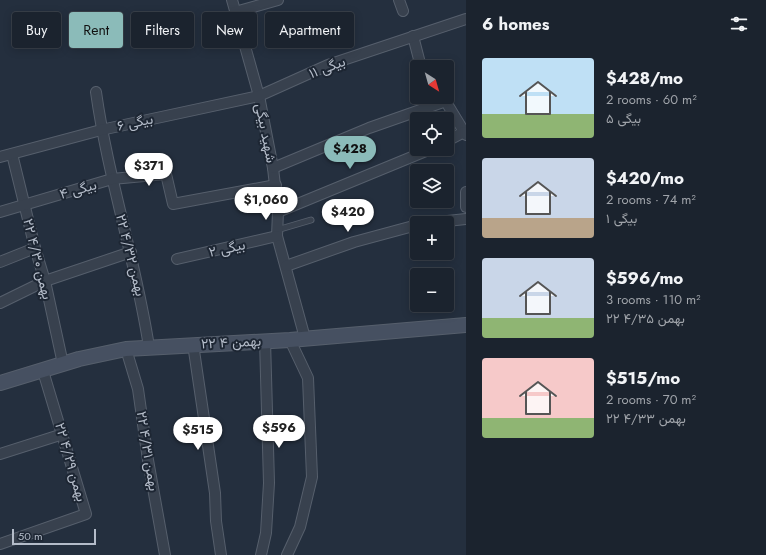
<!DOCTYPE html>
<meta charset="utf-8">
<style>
body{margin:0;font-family:Jost,Vazirmatn,sans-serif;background:#242b36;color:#f1f3f6;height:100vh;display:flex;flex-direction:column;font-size:15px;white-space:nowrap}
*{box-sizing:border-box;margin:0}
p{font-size:13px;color:#a0a4aa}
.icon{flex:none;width:22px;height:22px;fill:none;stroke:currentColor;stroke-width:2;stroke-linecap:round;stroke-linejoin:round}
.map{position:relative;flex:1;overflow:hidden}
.side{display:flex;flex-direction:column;background:#1b232e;width:300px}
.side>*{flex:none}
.guide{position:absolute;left:12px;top:12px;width:380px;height:36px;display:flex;gap:8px}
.needle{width:26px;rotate:143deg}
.buttons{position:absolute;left:410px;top:60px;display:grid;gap:8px}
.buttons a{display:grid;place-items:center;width:44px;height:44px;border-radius:4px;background:#1b232e;box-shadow:0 2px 10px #0003,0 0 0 1px #39404a;font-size:20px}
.scale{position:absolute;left:12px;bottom:10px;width:84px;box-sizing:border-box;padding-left:4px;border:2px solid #b4bcc9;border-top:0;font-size:11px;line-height:14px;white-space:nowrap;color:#b4bcc9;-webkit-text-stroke:3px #1d2633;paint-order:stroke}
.price{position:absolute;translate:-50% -34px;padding:0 9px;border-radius:14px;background:#fff;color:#222;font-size:13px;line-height:26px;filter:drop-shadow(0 1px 2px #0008)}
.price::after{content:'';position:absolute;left:50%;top:24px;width:12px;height:9px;margin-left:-6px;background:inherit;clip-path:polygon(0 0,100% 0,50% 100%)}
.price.selected{background:#8bbbb9;color:#111}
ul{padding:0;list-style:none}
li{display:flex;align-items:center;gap:12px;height:100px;padding:0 16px}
li span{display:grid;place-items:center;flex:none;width:112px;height:80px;border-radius:4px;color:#555}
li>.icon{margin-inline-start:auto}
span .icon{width:48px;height:48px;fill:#fffc;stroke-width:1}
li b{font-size:17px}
h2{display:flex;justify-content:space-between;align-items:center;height:48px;padding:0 16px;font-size:17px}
.pill{padding:0 14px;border-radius:4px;background:#1b232e;box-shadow:0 2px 10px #0003,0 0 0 1px #39404a;font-size:14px;line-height:36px}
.pill.selected{background:#8bbbb9;color:#111}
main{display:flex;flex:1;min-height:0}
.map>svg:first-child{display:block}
</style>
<main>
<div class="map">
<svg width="466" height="555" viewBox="0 0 466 555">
<rect width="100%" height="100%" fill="#242f3e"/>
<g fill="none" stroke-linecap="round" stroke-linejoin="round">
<g stroke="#565f6c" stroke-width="7">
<path id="lane" d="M 277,230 L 311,220"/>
</g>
<g stroke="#565f6c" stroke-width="12">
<g id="street">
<path d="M 232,0 L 259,96 L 273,168 L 278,212 L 277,236 L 305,338"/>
<path d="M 399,0 L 403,11"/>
<path d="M 235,12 L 278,0"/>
<path d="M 413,36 L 421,67"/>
<path d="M 96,92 C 108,178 136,261 149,347"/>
<path d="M 443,97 L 466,135"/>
<path d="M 447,141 L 464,132"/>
<path d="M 12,154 L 35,248 L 45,281 L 63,364"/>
<path d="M 0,157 L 101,130 L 259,96 L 328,65 L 466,19"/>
<path d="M 273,168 L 369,128 L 446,101"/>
<path d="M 466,192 L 466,207"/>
<path d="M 0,212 L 112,179 L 166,174 L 173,204 L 276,185"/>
<path d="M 278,212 L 431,149"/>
<path d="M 429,223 L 466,219"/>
<path d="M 177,259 L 277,236"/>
<path d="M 0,262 L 35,248"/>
<path d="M 286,266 L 354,242 L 417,225"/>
<path d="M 0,303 L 45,281 L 131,252"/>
<path d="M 193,344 L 215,493 L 216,521 L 221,555"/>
<path d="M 126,349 L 138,389 L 148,460 L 165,555"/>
<path d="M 0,454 L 63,434"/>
<path d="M 0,544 L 86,514 L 43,371"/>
<path d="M 261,555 L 266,533 L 269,483 L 265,340"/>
<path d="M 287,555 L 300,527 L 312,477 L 308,378 L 290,340"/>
</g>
</g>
<g stroke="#565f6c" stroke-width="16">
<path id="secondary" d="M 0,383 L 79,359 L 126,349 L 290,340 L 466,325"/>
</g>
<use href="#lane" stroke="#38414e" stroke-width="5"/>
<use href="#street" stroke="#38414e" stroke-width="10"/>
<use href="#secondary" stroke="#465061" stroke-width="14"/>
</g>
<g text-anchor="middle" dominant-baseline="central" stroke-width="4" stroke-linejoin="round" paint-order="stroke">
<g font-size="14" fill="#b4bcc9" stroke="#1d2633">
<text transform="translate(327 67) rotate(-21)">بیگی ۱۱</text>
<text transform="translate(135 122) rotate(-12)">بیگی ۶</text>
<text transform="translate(266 133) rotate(79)">شهید بیگی</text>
<text transform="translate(78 189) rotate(-16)">بیگی ۴</text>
<text transform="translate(227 248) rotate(-13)">بیگی ۲</text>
<text transform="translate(131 255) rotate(76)">۲۲ بهمن ۴/۳۲</text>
<text transform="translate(38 259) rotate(76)">۲۲ بهمن ۴/۳۰</text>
<text transform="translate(231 342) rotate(-3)">۲۲ بهمن ۴</text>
<text transform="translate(148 451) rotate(81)">۲۲ بهمن ۴/۳۱</text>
<text transform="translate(71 462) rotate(74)">۲۲ بهمن ۴/۲۹</text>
</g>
</g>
</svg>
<div class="buttons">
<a><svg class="needle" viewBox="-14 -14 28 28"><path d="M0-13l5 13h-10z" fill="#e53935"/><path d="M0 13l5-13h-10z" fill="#a0a4aa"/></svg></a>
<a><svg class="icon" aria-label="locate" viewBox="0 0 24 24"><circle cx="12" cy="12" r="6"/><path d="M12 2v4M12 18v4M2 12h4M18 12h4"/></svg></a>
<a><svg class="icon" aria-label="layers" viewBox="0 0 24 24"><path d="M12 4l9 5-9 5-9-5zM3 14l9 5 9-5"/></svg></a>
<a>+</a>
<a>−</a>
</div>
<div class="scale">50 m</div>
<b class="price selected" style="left:350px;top:170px">$428</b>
<b class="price" style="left:149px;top:187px">$371</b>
<b class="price" style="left:266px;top:221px">$1,060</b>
<b class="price" style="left:348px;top:233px">$420</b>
<b class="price" style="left:279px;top:449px">$596</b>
<b class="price" style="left:198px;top:451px">$515</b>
<div class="guide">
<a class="pill">Buy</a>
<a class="pill selected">Rent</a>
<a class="pill">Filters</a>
<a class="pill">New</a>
<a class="pill">Apartment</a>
</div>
</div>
<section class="side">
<h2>6 homes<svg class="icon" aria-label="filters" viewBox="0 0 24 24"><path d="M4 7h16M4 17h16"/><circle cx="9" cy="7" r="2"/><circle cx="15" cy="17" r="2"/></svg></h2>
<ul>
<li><span style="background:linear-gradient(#bfe0f5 70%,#8fb573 0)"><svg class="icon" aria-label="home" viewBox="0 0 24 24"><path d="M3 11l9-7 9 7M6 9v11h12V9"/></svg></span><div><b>$428/mo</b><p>2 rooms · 60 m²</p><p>بیگی ۵</p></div></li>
<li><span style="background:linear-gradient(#c9d6e8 75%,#b9a48a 0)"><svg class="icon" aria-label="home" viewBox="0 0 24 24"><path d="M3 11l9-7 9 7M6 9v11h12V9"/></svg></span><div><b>$420/mo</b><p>2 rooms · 74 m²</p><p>بیگی ۱</p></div></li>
<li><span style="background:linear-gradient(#c9d6e8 75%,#8fb573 0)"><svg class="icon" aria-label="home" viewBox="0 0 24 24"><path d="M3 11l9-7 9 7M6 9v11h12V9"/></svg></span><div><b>$596/mo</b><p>3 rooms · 110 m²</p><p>۲۲ بهمن ۴/۳۵</p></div></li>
<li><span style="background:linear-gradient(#f6c9c9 75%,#8fb573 0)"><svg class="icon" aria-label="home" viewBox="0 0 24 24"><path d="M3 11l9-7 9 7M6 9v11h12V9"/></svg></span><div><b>$515/mo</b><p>2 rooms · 70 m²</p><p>۲۲ بهمن ۴/۳۳</p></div></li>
</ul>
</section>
</main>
